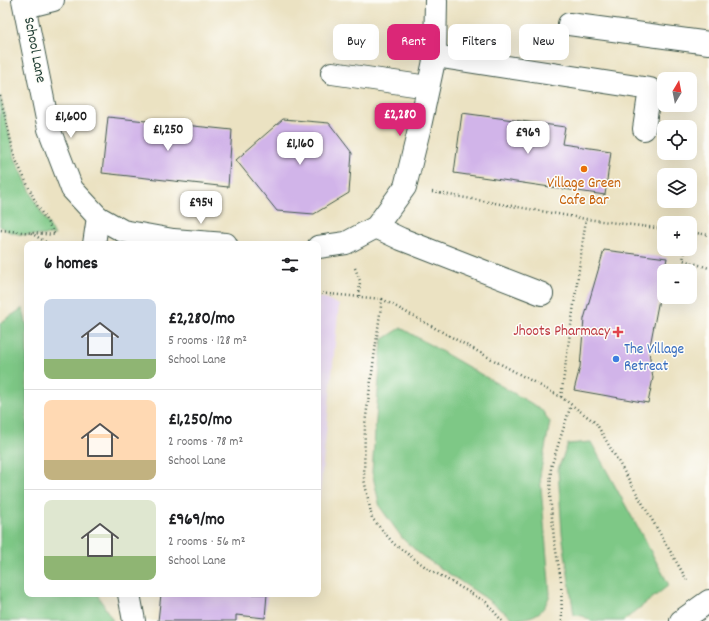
<!DOCTYPE html>
<meta charset="utf-8">
<style>
body{margin:0;font-family:Dekko,sans-serif;background:#f2f2f2;color:#202124;height:100vh;display:flex;flex-direction:column;font-size:15px;white-space:nowrap}
*{box-sizing:border-box;margin:0}
p{font-size:13px;color:#757577}
.icon{flex:none;width:22px;height:22px;fill:none;stroke:currentColor;stroke-width:2;stroke-linecap:round;stroke-linejoin:round}
.map{position:relative;flex:1;overflow:hidden}
.panel{position:absolute;left:24px;top:241px;width:297px;height:356px;display:flex;flex-direction:column;background:#fff;border-radius:8px;box-shadow:0 4px 16px #0002}
.panel>*{flex:none}
.banner{position:absolute;left:333px;top:24px;width:316px;height:36px;display:flex;gap:8px}
.needle{width:26px;rotate:10deg}
.tools{position:absolute;left:657px;top:72px;display:grid;gap:8px}
.tools a{display:grid;place-items:center;width:40px;height:40px;border-radius:8px;background:#fff;box-shadow:0 4px 16px #0002;font-size:20px}
.price{position:absolute;translate:-50% -34px;padding:0 9px;border-radius:8px;background:#fff;color:#222;font-size:13px;line-height:26px;filter:drop-shadow(0 1px 2px #0008)}
.price::after{content:'';position:absolute;left:50%;top:24px;width:12px;height:9px;margin-left:-6px;background:inherit;clip-path:polygon(0 0,100% 0,50% 100%)}
.price.selected{background:#db2777;color:#fff}
ul{padding:0;list-style:none}
li{display:flex;align-items:center;gap:12px;height:100px;padding:0 20px}
li+li{border-top:1px solid #e0e0e0}
li span{display:grid;place-items:center;flex:none;width:112px;height:80px;border-radius:8px;color:#555}
li>.icon{margin-inline-start:auto}
span .icon{width:48px;height:48px;fill:#fffc;stroke-width:1}
li b{font-size:17px}
h2{display:flex;justify-content:space-between;align-items:center;height:48px;padding:0 20px;font-size:17px}
.pill{padding:0 14px;border-radius:8px;background:#fff;box-shadow:0 4px 16px #0002;font-size:14px;line-height:36px}
.pill.selected{background:#db2777;color:#fff}
.map>svg:first-child{display:block}
</style>
<div class="map">
<svg width="709" height="621" viewBox="0 0 709 621">
<rect width="100%" height="100%" fill="#fdfcf7"/>
<filter id="ink" filterUnits="userSpaceOnUse"><feTurbulence type="fractalNoise" baseFrequency=".025" numOctaves="2"/><feDisplacementMap in="SourceGraphic" scale="8" xChannelSelector="R" yChannelSelector="G"/><feConvolveMatrix kernelMatrix="1 2 1 2 8 2 1 2 1" color-interpolation-filters="sRGB"/></filter>
<filter id="wash" filterUnits="userSpaceOnUse"><feTurbulence type="fractalNoise" baseFrequency=".012" numOctaves="4" result="noise"/><feDisplacementMap in="SourceGraphic" scale="16" xChannelSelector="R" yChannelSelector="G"/><feGaussianBlur stdDeviation="0.9" result="paint"/><feColorMatrix in="noise" values="0 0 0 0 0 0 0 0 0 0 0 0 0 0 0 0 0 1.4 0 .05"/><feComposite in="paint" operator="in"/></filter>
<g filter="url(#wash)">
<rect width="100%" height="100%" fill="#ebe2c2"/>
<path fill="#e5d3f1" d="M 318,298 L 325,298 L 339,305 L 318,512 Z"/>
<g fill="#7ec886" stroke="#4e825d">
<path d="M 0,96 L 15,158 L 37,205 L 55,235 C 39,235 13,238 0,226 Z"/>
<path d="M 23,308 L 27,327 L 27,594 L 97,594 L 113,621 L 0,621 L 0,323 Z"/>
<path d="M 401,328 L 541,409 L 550,422 L 540,475 L 550,594 C 543,615 536,616 515,620 L 484,597 L 422,556 L 403,539 L 380,507 L 372,472 L 382,340 Z"/>
<path d="M 591,442 L 669,585 L 623,621 L 591,621 L 583,616 L 574,615 L 562,533 L 558,469 L 568,444 Z"/>
</g>
<g id="blocks">
<g fill="#d1b4e9">
<path d="M 462,113 L 565,127 L 562,144 L 611,151 L 605,195 L 454,173 Z"/>
<path d="M 108,117 L 232,130 L 228,187 L 102,173 Z"/>
<path d="M 283,119 L 329,123 L 352,153 L 349,193 L 314,214 L 277,211 L 236,160 Z"/>
<path d="M 604,250 L 667,258 L 649,351 L 653,378 L 648,403 L 574,390 L 580,367 L 584,319 Z"/>
<path d="M 161,594 L 267,594 L 265,618 L 236,615 L 236,621 L 158,621 Z"/>
</g>
</g>
</g>
<g filter="url(#ink)">
<use href="#blocks" fill-opacity="0" stroke="#3e5649" stroke-width="1"/>
<g fill="none" stroke-linecap="round" stroke-linejoin="round">
<g stroke="#3e5649" stroke-width="24">
<g id="minor">
<path d="M 23,0 L 49,129 L 72,189 L 98,217 L 123,231 L 173,240 L 226,244"/>
<path d="M 25,7 L 53,0"/>
<path d="M 569,24 L 709,43"/>
<path d="M 435,56 L 650,89 L 644,129"/>
<path d="M 332,73 L 428,87"/>
<path d="M 376,227 L 401,239 L 542,294"/>
<path d="M 94,244 L 98,217"/>
<path d="M 318,247 L 346,243 L 376,227 L 405,187 L 420,126 L 435,56 L 436,0"/>
<path d="M 129,594 L 134,621"/>
<path d="M 681,621 L 709,601"/>
</g>
</g>
<g stroke="#3e5649" stroke-width="2.5" stroke-dasharray="1 3" stroke-linecap="butt">
<path d="M 0,96 L 15,158 L 37,205 L 55,235 L 0,230"/>
<path d="M 432,192 L 586,219 L 664,229"/>
<path d="M 690,232 L 709,235"/>
<path d="M 31,233 L 49,244"/>
<path d="M 685,249 L 683,260 L 709,268"/>
<path d="M 355,268 L 360,281 L 359,297"/>
<path d="M 318,293 L 382,299 L 365,424 L 364,479 L 372,518 L 394,544 L 427,568 L 486,602 L 502,621"/>
<path d="M 382,299 L 561,397 L 596,423 L 688,582"/>
<path d="M 561,397 L 586,219"/>
<path d="M 562,621 L 561,580 L 554,539 L 550,495 L 551,467 L 571,405"/>
</g>
<use href="#minor" stroke="#fff" stroke-width="22"/>
</g>
</g>
<circle fill="#e8710a" stroke="#fdfcf7" stroke-width="1.5" cx="584" cy="169" r="4"/>
<path fill="#e0444e" stroke="#fdfcf7" stroke-width="1.5" d="M616 326h4v4h4v4h-4v4h-4v-4h-4v-4h4z"/>
<circle fill="#3f7fe0" stroke="#fdfcf7" stroke-width="1.5" cx="616" cy="359" r="4"/>
<g text-anchor="middle" dominant-baseline="central" stroke-width="3" stroke-linejoin="round" paint-order="stroke">
<g font-size="15" fill="#1f3d34" stroke="#fdfcf7">
<text transform="translate(34 50) rotate(79)">School Lane</text>
</g>
<g font-size="15" fill="#c56008" stroke="#fdfcf7">
<text x="584" y="184">Village Green<tspan x="584" dy="17">Cafe Bar</tspan></text>
</g>
<g font-size="15" fill="#be3a42" stroke="#fdfcf7" text-anchor="end">
<text x="610" y="332">Jhoots Pharmacy</text>
</g>
<g font-size="15" fill="#366cbe" stroke="#fdfcf7" text-anchor="start">
<text x="624" y="350">The Village<tspan x="624" dy="17">Retreat</tspan></text>
</g>
</g>
</svg>
<div class="tools">
<a><svg class="needle" viewBox="-14 -14 28 28"><path d="M0-13l5 13h-10z" fill="#e53935"/><path d="M0 13l5-13h-10z" fill="#757577"/></svg></a>
<a><svg class="icon" aria-label="locate" viewBox="0 0 24 24"><circle cx="12" cy="12" r="6"/><path d="M12 2v4M12 18v4M2 12h4M18 12h4"/></svg></a>
<a><svg class="icon" aria-label="layers" viewBox="0 0 24 24"><path d="M12 4l9 5-9 5-9-5zM3 14l9 5 9-5"/></svg></a>
<a>+</a>
<a>−</a>
</div>
<b class="price selected" style="left:400px;top:137px">£2,280</b>
<b class="price" style="left:71px;top:139px">£1,600</b>
<b class="price" style="left:168px;top:152px">£1,250</b>
<b class="price" style="left:528px;top:155px">£969</b>
<b class="price" style="left:300px;top:166px">£1,160</b>
<b class="price" style="left:201px;top:225px">£954</b>
<div class="banner">
<a class="pill">Buy</a>
<a class="pill selected">Rent</a>
<a class="pill">Filters</a>
<a class="pill">New</a>
</div>
<section class="panel">
<h2>6 homes<svg class="icon" aria-label="filters" viewBox="0 0 24 24"><path d="M4 7h16M4 17h16"/><circle cx="9" cy="7" r="2"/><circle cx="15" cy="17" r="2"/></svg></h2>
<ul>
<li><span style="background:linear-gradient(#c9d6e8 75%,#8fb573 0)"><svg class="icon" aria-label="home" viewBox="0 0 24 24"><path d="M3 11l9-7 9 7M6 9v11h12V9"/></svg></span><div><b>£2,280/mo</b><p>5 rooms · 128 m²</p><p>School Lane</p></div></li>
<li><span style="background:linear-gradient(#ffd9b3 75%,#c2b280 0)"><svg class="icon" aria-label="home" viewBox="0 0 24 24"><path d="M3 11l9-7 9 7M6 9v11h12V9"/></svg></span><div><b>£1,250/mo</b><p>2 rooms · 78 m²</p><p>School Lane</p></div></li>
<li><span style="background:linear-gradient(#dfe7d0 70%,#8fb573 0)"><svg class="icon" aria-label="home" viewBox="0 0 24 24"><path d="M3 11l9-7 9 7M6 9v11h12V9"/></svg></span><div><b>£969/mo</b><p>2 rooms · 56 m²</p><p>School Lane</p></div></li>
</ul>
</section>
</div>
